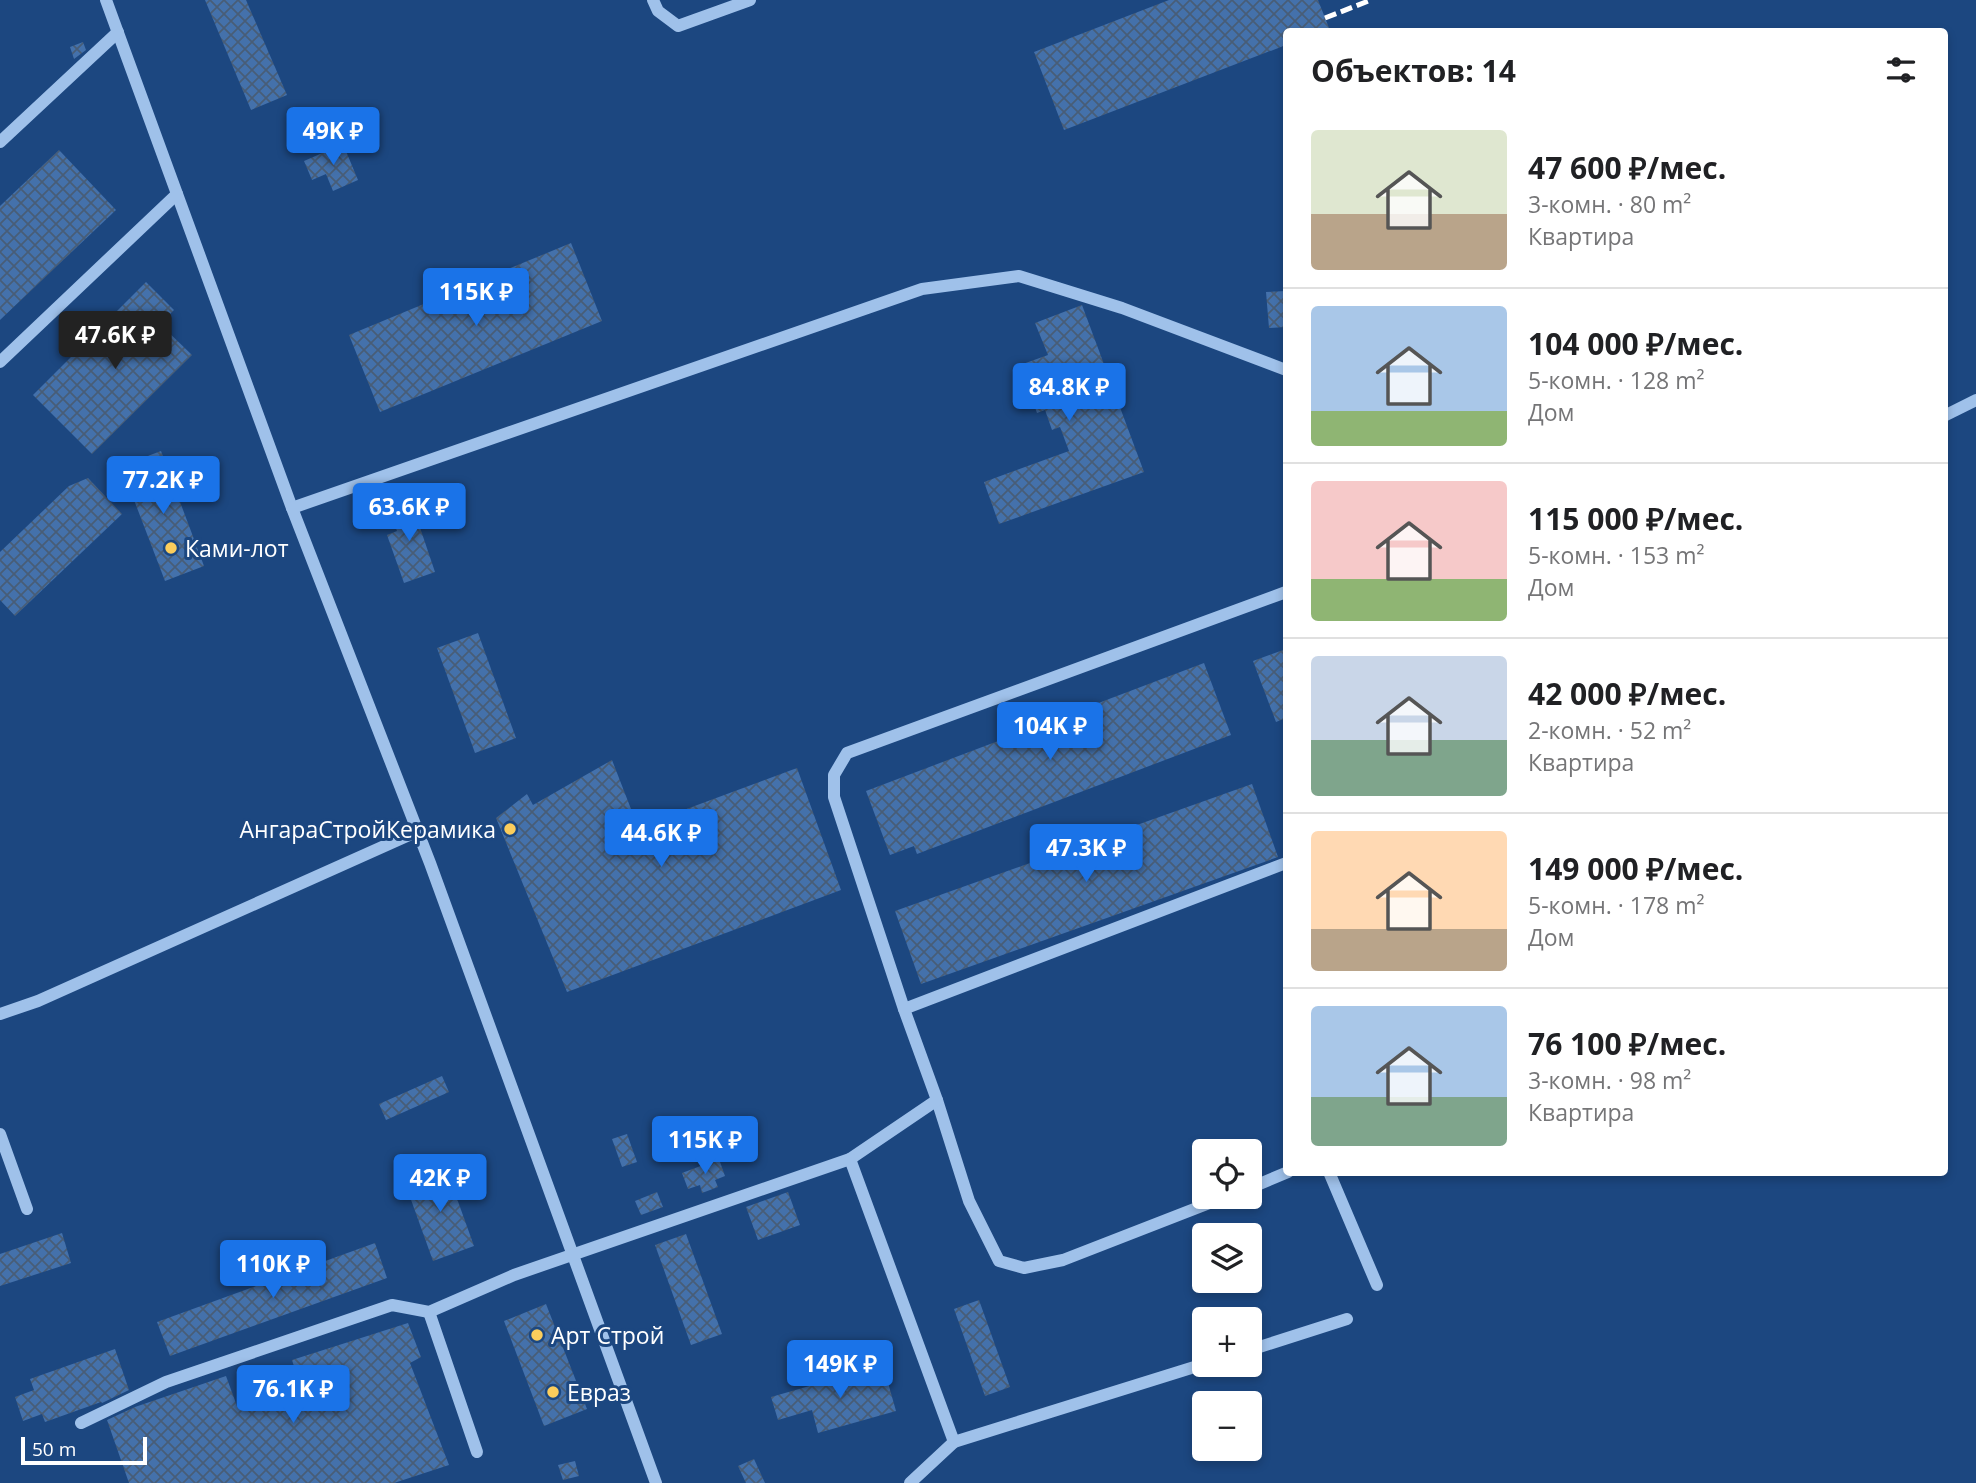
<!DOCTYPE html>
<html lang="ru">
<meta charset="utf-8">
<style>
body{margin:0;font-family:"Open Sans",sans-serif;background:#f2f2f2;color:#202124;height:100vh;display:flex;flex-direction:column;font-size:26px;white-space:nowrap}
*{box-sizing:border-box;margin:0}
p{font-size:23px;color:#757577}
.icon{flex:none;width:38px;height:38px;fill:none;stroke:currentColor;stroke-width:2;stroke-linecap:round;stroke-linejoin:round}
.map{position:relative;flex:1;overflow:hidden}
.drawer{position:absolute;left:1283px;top:28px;width:665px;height:1148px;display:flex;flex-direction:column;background:#fff;border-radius:7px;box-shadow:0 4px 10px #0003}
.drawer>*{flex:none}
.buttons{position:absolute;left:1192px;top:1139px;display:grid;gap:14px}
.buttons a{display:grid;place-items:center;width:70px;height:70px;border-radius:7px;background:#fff;box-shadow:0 4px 10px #0003;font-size:35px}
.scale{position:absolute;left:21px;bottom:18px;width:126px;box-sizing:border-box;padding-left:7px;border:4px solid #fff;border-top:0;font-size:19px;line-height:24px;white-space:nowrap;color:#fff;-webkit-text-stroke:5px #1c4780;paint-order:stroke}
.price{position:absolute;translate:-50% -60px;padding:0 16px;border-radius:7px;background:#1a73e8;color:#fff;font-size:23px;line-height:46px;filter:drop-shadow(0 2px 4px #0008)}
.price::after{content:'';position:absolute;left:50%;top:42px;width:21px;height:16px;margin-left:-10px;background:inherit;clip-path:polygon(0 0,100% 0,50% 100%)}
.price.selected{background:#222;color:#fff}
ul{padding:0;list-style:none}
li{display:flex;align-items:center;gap:21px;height:175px;padding:0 28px}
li+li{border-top:2px solid #e0e0e0}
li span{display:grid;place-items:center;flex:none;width:196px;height:140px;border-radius:7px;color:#555}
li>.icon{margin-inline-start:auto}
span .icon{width:84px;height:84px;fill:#fffc;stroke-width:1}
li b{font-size:30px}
h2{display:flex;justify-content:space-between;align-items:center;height:84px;padding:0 28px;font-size:30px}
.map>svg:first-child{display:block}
</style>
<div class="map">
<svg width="1976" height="1483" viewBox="0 0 1976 1483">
<defs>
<pattern id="building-cross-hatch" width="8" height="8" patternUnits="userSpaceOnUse" patternTransform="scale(1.75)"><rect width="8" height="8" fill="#4471ab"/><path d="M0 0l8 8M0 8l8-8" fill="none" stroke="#485d77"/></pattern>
</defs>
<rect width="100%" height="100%" fill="#1c4780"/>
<g fill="url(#building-cross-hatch)">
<path d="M 205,0 L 246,0 L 287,95 L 251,110 Z"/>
<path d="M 1169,0 L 1318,0 L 1329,28 L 1320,32 L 1286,32 L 1286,45 L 1064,130 L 1034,52 Z"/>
<path d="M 83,42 L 86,50 L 74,59 L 70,47 Z"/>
<path d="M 343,144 L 358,180 L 333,191 L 326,174 L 312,180 L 304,161 Z"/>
<path d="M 59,150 L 116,210 L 0,320 L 0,206 Z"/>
<path d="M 571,243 L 602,321 L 380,412 L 349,335 Z"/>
<path d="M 146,282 L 174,310 L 160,324 L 192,355 L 92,454 L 33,395 Z"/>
<path d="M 1286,291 L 1286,327 L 1269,328 L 1266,292 Z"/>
<path d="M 1082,305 L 1144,472 L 999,524 L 984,482 L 1069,451 L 1060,427 L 1052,430 L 1045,410 L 1037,413 L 1020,365 L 1048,355 L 1035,323 Z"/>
<path d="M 161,451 L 204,566 L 165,581 L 121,466 Z"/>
<path d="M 88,478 L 122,514 L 15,616 L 0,600 L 0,552 L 69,486 Z"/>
<path d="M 410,498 L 435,572 L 404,583 L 387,535 L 397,531 L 388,506 Z"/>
<path d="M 478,633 L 516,738 L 475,753 L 437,648 Z"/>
<path d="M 1286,649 L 1286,718 L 1276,722 L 1253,661 Z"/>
<path d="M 1204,663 L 1231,735 L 917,854 L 914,846 L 890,855 L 866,791 Z"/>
<path d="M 612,760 L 638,827 L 797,768 L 841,890 L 567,992 L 496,818 L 527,794 L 533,805 Z"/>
<path d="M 1252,784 L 1278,857 L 921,984 L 895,911 Z"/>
<path d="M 442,1076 L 449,1092 L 386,1120 L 379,1104 Z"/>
<path d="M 627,1134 L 637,1162 L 622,1167 L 612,1139 Z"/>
<path d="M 719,1159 L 725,1176 L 715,1180 L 718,1187 L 702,1193 L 700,1185 L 688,1189 L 682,1173 Z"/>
<path d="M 446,1168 L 474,1246 L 433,1261 L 405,1183 Z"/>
<path d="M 657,1192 L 663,1207 L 641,1215 L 635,1201 Z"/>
<path d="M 788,1192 L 800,1225 L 758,1240 L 746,1207 Z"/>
<path d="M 62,1233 L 71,1263 L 0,1286 L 0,1254 Z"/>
<path d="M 686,1234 L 722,1334 L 691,1345 L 655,1245 Z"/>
<path d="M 375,1243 L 387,1278 L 170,1356 L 157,1322 Z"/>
<path d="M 979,1300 L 1010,1387 L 985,1396 L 954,1309 Z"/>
<path d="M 546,1304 L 587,1409 L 544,1426 L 504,1321 Z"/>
<path d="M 408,1323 L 421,1357 L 410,1363 L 449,1465 L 394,1483 L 129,1483 L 107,1420 L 135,1407 L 226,1376 L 237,1406 L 299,1382 L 292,1360 Z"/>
<path d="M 115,1349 L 129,1390 L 102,1403 L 101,1402 L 45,1422 L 42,1414 L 23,1421 L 15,1397 L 34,1390 L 30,1379 Z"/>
<path d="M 883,1365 L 896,1411 L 818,1433 L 812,1410 L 778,1420 L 771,1397 Z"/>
<path d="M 754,1459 L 765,1483 L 746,1483 L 738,1466 Z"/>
<path d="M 575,1461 L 579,1476 L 563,1480 L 558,1465 Z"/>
</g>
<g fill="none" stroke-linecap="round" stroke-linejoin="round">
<g stroke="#9fc1ea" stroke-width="12">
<path d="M 106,0 L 292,508 L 430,863 L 656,1483"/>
<path d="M 653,0 L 658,11 L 678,26 L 750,0"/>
<path d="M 0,142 L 118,32"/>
<path d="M 0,362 L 177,194"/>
<path d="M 1944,416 L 1976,400"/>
<path d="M 292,508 L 922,289 L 1019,276 L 1122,308 L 1286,370"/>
<path d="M 904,1009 L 1286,863"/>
<path d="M 0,1014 L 38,1001 L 418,831"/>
<path d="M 937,1100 L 969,1201 L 999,1261 L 1024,1268 L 1063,1260 L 1225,1197"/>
<path d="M 0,1134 L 27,1209"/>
<path d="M 850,1159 L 937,1100 L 904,1009 L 834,797 L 834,775 L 847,753 L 1286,592"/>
<path d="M 1329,1172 L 1377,1285"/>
<path d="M 1250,1188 L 1288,1172"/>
<path d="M 429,1312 L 477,1452"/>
<path d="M 1250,1350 L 1347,1319"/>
<path d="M 81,1423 L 166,1382 L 392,1305 L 429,1312 L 514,1275 L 850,1159 L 954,1442 L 1204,1364"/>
<path d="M 910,1483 L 954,1442"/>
</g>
<path stroke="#fff" stroke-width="5" stroke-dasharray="12 5" stroke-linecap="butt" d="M 1325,18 L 1371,0"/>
</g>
<g fill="#fbcd5c" stroke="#1c4780" stroke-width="2.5">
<circle cx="171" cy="548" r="7"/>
<circle cx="510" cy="829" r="7"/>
<circle cx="537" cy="1335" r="7"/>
<circle cx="553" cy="1392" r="7"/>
</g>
<g text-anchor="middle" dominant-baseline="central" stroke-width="6" stroke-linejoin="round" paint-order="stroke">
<g font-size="23" fill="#fff" stroke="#1c4780" text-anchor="start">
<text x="185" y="548">Ками-лот</text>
<text x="496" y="829" text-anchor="end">АнгараСтройКерамика</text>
<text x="551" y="1335">Арт Строй</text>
<text x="567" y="1392">Евраз</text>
</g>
</g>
</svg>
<div class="buttons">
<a><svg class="icon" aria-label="locate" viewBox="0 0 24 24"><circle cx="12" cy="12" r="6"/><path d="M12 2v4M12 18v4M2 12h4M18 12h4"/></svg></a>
<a><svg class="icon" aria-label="layers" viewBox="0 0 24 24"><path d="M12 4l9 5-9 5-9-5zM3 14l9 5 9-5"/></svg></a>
<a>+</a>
<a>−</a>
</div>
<div class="scale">50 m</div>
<b class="price" style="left:333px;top:167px">49K ₽</b>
<b class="price" style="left:476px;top:328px">115K ₽</b>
<b class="price selected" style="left:115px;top:371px">47.6K ₽</b>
<b class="price" style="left:1069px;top:423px">84.8K ₽</b>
<b class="price" style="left:163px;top:516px">77.2K ₽</b>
<b class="price" style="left:409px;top:543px">63.6K ₽</b>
<b class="price" style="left:1050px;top:762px">104K ₽</b>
<b class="price" style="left:661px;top:869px">44.6K ₽</b>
<b class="price" style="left:1086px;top:884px">47.3K ₽</b>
<b class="price" style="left:705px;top:1176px">115K ₽</b>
<b class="price" style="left:440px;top:1214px">42K ₽</b>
<b class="price" style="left:273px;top:1300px">110K ₽</b>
<b class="price" style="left:840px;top:1400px">149K ₽</b>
<b class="price" style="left:293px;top:1425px">76.1K ₽</b>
<section class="drawer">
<h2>Объектов: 14<svg class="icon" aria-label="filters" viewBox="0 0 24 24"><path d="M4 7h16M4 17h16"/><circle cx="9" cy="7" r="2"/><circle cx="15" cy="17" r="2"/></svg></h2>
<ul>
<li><span style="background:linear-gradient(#dfe7d0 60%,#b9a48a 0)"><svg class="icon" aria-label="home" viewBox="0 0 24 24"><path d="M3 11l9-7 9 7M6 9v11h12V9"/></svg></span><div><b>47 600 ₽/мес.</b><p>3-комн. · 80 m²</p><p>Квартира</p></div></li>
<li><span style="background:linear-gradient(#a9c7e8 75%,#8fb573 0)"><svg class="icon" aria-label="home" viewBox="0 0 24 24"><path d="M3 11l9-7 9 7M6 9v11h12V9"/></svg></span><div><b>104 000 ₽/мес.</b><p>5-комн. · 128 m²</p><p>Дом</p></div></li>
<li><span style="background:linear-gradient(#f6c9c9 70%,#8fb573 0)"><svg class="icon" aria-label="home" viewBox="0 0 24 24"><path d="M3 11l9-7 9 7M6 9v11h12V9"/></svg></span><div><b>115 000 ₽/мес.</b><p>5-комн. · 153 m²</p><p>Дом</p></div></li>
<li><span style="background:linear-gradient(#c9d6e8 60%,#7fa58c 0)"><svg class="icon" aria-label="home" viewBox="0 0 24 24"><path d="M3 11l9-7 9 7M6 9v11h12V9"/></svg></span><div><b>42 000 ₽/мес.</b><p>2-комн. · 52 m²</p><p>Квартира</p></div></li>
<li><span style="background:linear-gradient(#ffd9b3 70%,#b9a48a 0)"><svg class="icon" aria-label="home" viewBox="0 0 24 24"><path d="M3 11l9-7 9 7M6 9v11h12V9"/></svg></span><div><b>149 000 ₽/мес.</b><p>5-комн. · 178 m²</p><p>Дом</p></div></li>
<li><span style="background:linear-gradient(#a9c7e8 65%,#7fa58c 0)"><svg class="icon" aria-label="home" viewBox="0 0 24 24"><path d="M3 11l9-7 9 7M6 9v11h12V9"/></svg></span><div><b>76 100 ₽/мес.</b><p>3-комн. · 98 m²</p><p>Квартира</p></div></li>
</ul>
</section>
</div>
